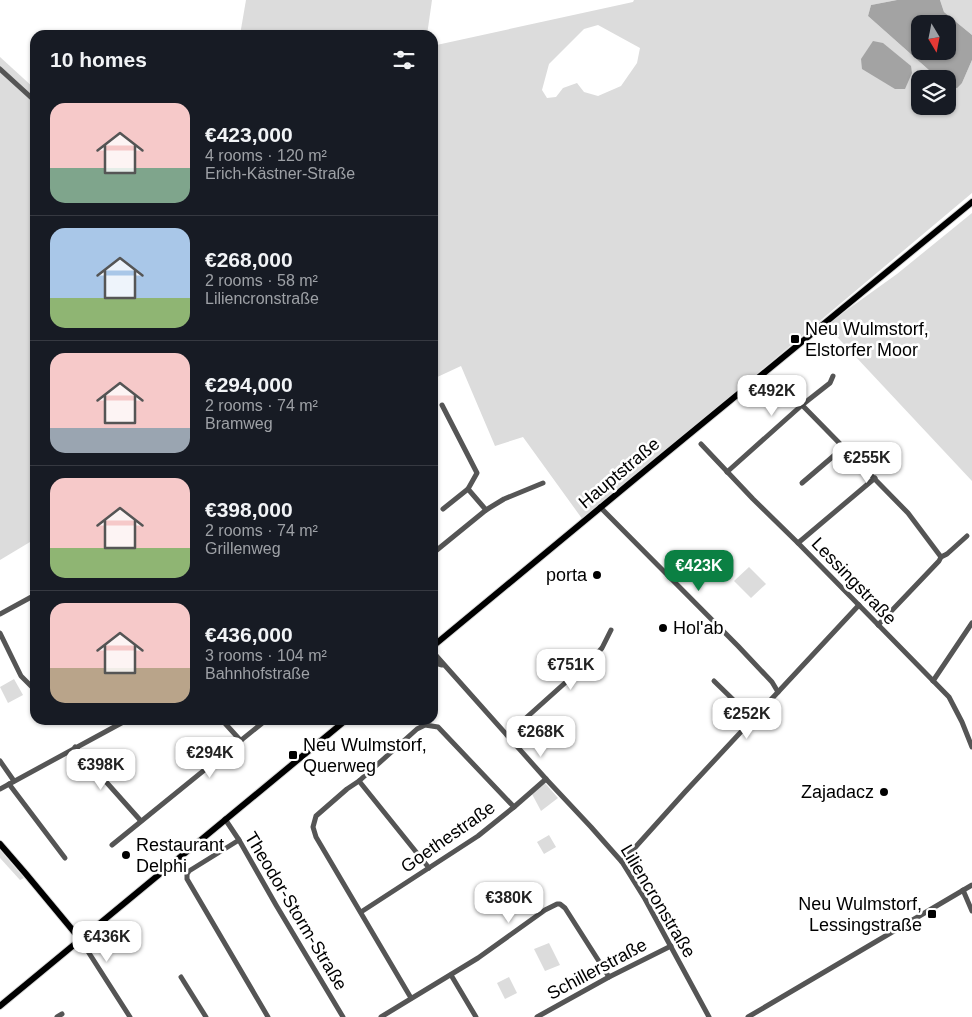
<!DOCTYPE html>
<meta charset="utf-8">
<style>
body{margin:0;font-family:Arial,sans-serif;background:#20242c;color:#f1f3f6;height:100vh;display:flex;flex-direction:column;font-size:19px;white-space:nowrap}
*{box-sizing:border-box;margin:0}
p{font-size:16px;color:#9ea1a6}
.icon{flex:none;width:28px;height:28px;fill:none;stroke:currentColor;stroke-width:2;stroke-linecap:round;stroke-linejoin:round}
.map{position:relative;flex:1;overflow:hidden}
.sheet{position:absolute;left:30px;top:30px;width:408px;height:695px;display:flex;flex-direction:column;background:#171b24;border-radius:15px;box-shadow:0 1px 4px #0004}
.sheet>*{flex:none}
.needle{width:32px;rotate:170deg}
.tools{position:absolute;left:911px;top:15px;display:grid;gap:10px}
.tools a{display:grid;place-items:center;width:45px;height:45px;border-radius:10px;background:#171b24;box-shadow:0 1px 4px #0004;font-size:25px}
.price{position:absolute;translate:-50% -42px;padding:0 11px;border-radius:10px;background:#fff;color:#222;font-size:16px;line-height:32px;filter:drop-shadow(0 1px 2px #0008)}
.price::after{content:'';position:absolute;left:50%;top:30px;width:15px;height:11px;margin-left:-8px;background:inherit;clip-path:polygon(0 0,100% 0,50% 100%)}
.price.active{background:#0b8043;color:#fff}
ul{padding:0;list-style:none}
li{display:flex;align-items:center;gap:15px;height:125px;padding:0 20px}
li+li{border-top:1px solid #363941}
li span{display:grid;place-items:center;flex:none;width:140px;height:100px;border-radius:15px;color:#555}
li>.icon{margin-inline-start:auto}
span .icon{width:60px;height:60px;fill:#fffc;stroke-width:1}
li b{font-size:21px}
h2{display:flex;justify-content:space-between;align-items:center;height:60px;padding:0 20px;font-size:21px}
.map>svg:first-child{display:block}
</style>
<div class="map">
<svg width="972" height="1017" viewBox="0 0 972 1017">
<rect width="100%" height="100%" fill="#fff"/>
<g fill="#dcdcdc" fill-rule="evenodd">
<path d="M 246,0 L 432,0 L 427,35 L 240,35 Z"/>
<path d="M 634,0 L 897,0 L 871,5 L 868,16 L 939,79 L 920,79 L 920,106 L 948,106 L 948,87 L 962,83 L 972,60 L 972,193 L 583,520 L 523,437 L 495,446 L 461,366 L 433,379 L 432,46 L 633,2 ZM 598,25 L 640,48 L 637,63 L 621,86 L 598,96 L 584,92 L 577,83 L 563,88 L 556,97 L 547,98 L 542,90 L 549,64 L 584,29 Z"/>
<path d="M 940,0 L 972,0 L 972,35 L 944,12 Z"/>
<path d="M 0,57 L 35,89 L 35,539 L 0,560 Z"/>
<path d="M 972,213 L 972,481 L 826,325 L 897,274 Z"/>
<path d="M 749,567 L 766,584 L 751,598 L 734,581 Z"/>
<path d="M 14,679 L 23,695 L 8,703 L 0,687 Z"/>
<path d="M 545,783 L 558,798 L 541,811 L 532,794 Z"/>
<path d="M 549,835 L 556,847 L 544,854 L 537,842 Z"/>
<path d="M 0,850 L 24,878 L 20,880 L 0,858 Z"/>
<path d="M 549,943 L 560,965 L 545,971 L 534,949 Z"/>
<path d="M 509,977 L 517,993 L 505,999 L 497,983 Z"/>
</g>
<g fill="#a3a3a3" fill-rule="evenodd">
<path d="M 897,0 L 940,0 L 944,12 L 972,35 L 972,60 L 962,83 L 957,88 L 948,87 L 948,79 L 939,79 L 868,16 L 871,5 ZM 920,24 L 948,24 L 948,51 L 920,51 Z"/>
<path d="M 873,41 L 883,43 L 911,66 L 912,73 L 905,89 L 895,89 L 862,69 L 861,59 Z"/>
</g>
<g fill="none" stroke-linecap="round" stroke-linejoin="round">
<g stroke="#dbdbdb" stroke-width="8">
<g id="major">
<path d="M 432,647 L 647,469 L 972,202"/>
<path d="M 0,844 L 26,874 L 80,939"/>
<path d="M 0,1006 L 346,720"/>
</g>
</g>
<g stroke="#555" stroke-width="5">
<path d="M 0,69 L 35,101"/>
<path d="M 442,405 L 477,473 L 468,489 L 486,510"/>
<path d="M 802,405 L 908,513 L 941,557"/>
<path d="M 701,444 L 753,499 L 798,543 L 949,697 L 962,722 L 972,747"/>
<path d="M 727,472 L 802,405 L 830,383 L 833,376"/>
<path d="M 802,483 L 844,447"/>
<path d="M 600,507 L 738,646 L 772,682 L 778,692"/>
<path d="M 443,509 L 468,489"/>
<path d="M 798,543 L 875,478"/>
<path d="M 432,554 L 486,510 L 504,499 L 543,483"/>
<path d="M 0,614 L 35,595"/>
<path d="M 878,625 L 939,561 L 941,557 L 947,554 L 967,536"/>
<path d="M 0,633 L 21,676 L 32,687 L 35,686"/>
<path d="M 432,651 L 546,779 L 591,827 L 622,862 L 645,899 L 709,1017"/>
<path d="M 432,662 L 442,665"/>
<path d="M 714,681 L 753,719"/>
<path d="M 933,681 L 972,623"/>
<path d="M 222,720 L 241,741"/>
<path d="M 507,735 L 595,656 L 602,648 L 611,630"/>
<path d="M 75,747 L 141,821"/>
<path d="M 0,761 L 14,781"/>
<path d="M 359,781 L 429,868"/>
<path d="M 9,784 L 65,858"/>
<path d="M 0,789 L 127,720"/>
<path d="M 225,819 L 239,840 L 276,905 L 343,1017"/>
<path d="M 239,840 L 189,871 L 187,874 L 187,879 L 268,1017"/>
<path d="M 112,845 L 266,720"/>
<path d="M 622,862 L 685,792 L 859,605"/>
<path d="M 963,890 L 972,911"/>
<path d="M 361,912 L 478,836 L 514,807 L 546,779"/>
<path d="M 80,939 L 130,1017"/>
<path d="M 451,975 L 476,1017"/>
<path d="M 181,977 L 206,1017"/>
<path d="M 411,998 L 316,837 L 313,827 L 316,816 L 347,789 L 359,781 L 417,729 L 425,725 L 438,727 L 514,807"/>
<path d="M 57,1017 L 62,1014"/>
<path d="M 381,1017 L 478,958 L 545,910 L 557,904 L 560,904 L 565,908 L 609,977"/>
<path d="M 537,1017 L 609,977 L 671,946"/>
<path d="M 748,1017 L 972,885"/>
</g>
<use href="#major" stroke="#000" stroke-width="6"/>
</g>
<g fill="#000" stroke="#fff" stroke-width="2">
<rect x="790" y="334" width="10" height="10" rx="2.5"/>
<circle cx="597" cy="575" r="5"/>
<circle cx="663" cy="628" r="5"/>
<rect x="288" y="750" width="10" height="10" rx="2.5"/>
<circle cx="884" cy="792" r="5"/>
<circle cx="126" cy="855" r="5"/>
<rect x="927" y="909" width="10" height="10" rx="2.5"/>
</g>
<g text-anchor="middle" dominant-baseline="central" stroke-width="5" stroke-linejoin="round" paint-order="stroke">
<g font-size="18" fill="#000" stroke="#fff" text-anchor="start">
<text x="805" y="329">Neu Wulmstorf,<tspan x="805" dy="21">Elstorfer Moor</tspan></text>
<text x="587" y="575" text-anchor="end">porta</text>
<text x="673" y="628">Hol'ab</text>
<text x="303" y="745">Neu Wulmstorf,<tspan x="303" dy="21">Querweg</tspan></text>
<text x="874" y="792" text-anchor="end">Zajadacz</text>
<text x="136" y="845">Restaurant<tspan x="136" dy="21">Delphi</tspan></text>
<text x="922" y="904" text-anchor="end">Neu Wulmstorf,<tspan x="922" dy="21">Lessingstraße</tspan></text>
</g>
<g font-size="18" fill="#000" stroke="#fff">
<text transform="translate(619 473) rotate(-40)">Hauptstraße</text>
<text transform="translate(854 581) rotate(46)">Lessingstraße</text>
<text transform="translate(448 837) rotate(-35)">Goethestraße</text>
<text transform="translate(658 901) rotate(59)">Liliencronstraße</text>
<text transform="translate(296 911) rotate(59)">Theodor-Storm-Straße</text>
<text transform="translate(597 969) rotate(-28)">Schillerstraße</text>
</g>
</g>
</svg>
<div class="tools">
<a><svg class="needle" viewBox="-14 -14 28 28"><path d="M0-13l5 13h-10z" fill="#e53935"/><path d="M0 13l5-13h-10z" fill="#9ea1a6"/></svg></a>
<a><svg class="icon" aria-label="layers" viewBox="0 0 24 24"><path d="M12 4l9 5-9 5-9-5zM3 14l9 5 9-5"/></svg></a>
</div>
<b class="price" style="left:772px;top:417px">€492K</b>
<b class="price" style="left:867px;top:484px">€255K</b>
<b class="price active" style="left:699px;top:592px">€423K</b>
<b class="price" style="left:571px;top:691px">€751K</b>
<b class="price" style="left:747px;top:740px">€252K</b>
<b class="price" style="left:541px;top:758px">€268K</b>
<b class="price" style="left:210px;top:779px">€294K</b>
<b class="price" style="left:101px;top:791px">€398K</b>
<b class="price" style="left:509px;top:924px">€380K</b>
<b class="price" style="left:107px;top:963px">€436K</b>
<section class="sheet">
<h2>10 homes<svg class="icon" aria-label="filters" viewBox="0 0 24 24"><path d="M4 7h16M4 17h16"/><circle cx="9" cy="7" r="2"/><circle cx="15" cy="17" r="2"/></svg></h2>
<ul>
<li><span style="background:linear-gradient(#f6c9c9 65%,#7fa58c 0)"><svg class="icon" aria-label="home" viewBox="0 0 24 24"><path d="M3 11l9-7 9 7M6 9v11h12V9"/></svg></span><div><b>€423,000</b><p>4 rooms · 120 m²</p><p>Erich-Kästner-Straße</p></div></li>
<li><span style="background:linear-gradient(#a9c7e8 70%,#8fb573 0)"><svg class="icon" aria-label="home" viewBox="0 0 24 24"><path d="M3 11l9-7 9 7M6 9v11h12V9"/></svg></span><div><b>€268,000</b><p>2 rooms · 58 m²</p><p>Liliencronstraße</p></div></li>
<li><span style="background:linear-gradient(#f6c9c9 75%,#9aa5b1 0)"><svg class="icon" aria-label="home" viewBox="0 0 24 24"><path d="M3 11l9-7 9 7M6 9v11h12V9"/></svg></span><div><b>€294,000</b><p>2 rooms · 74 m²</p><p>Bramweg</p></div></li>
<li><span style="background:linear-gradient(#f6c9c9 70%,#8fb573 0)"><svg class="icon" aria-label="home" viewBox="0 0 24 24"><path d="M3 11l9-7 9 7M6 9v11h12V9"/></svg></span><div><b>€398,000</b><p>2 rooms · 74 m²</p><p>Grillenweg</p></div></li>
<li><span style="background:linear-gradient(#f6c9c9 65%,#b9a48a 0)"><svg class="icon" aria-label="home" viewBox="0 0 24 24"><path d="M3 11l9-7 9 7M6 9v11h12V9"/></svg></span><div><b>€436,000</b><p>3 rooms · 104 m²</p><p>Bahnhofstraße</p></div></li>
</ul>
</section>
</div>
